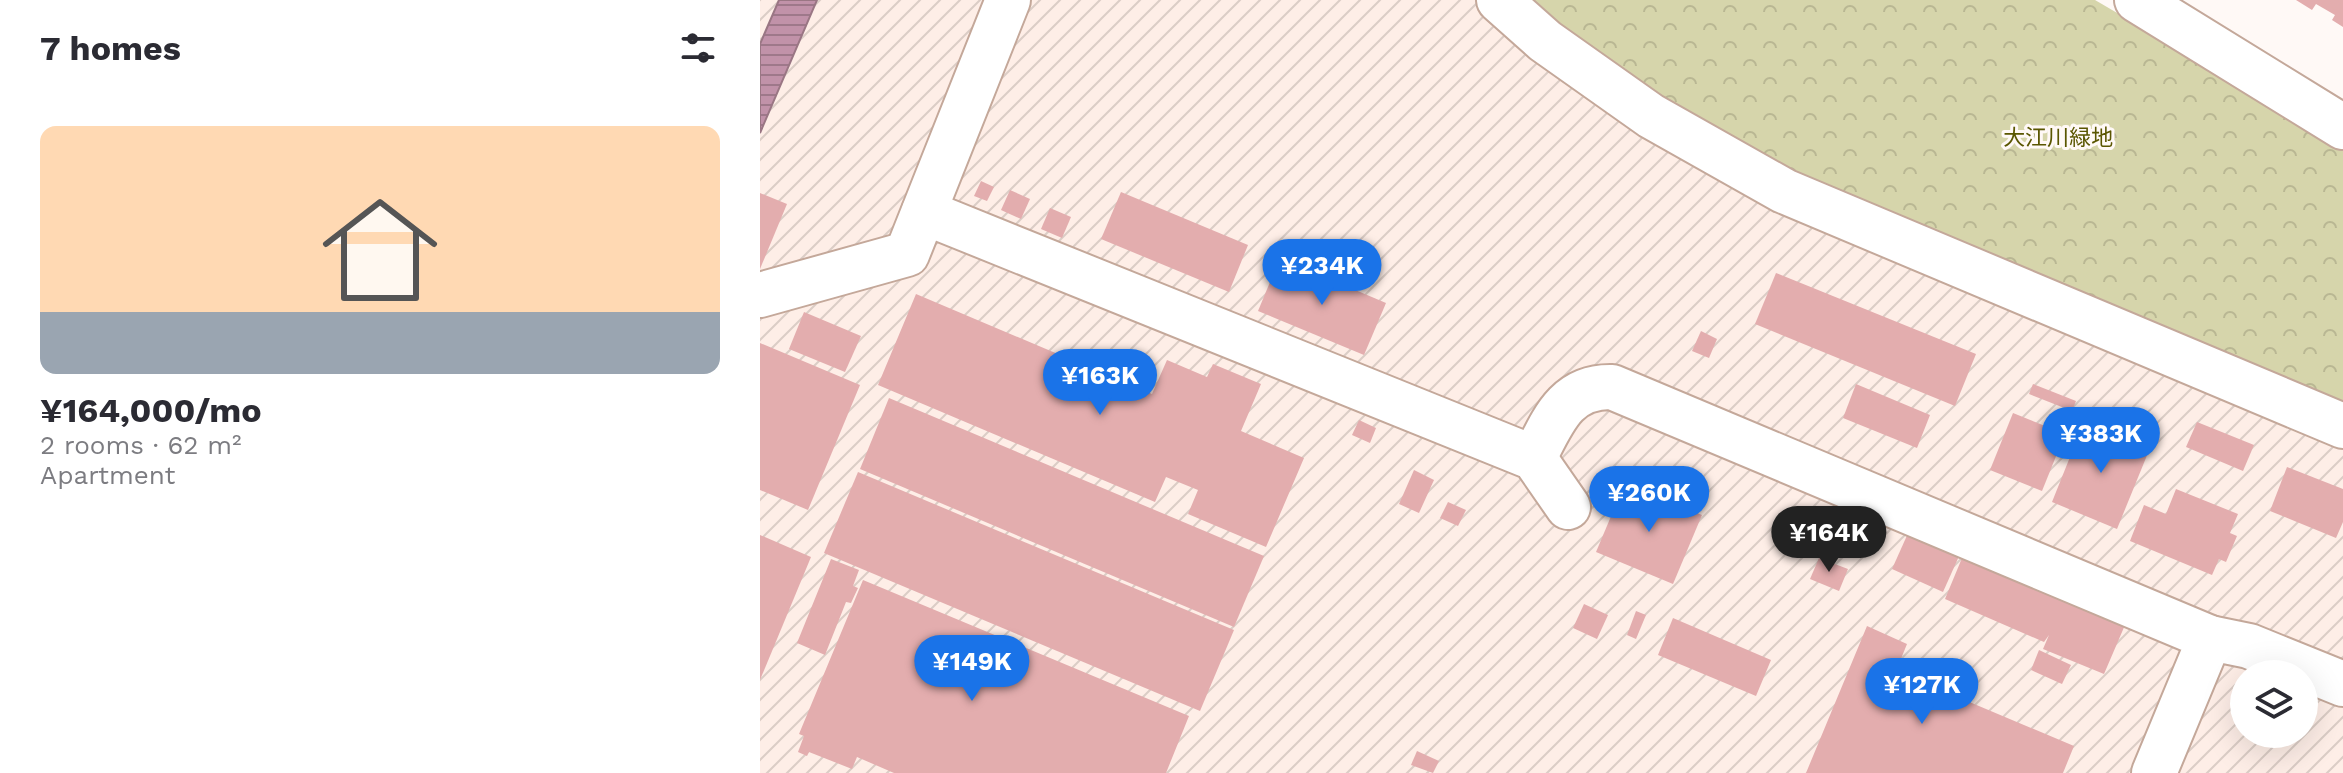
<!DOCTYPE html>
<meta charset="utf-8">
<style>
body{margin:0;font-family:"Work Sans","Noto Sans JP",sans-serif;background:#f2f2f3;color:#2b2b33;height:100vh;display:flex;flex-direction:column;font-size:30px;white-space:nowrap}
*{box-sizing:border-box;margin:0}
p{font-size:26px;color:#7c7c81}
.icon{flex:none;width:44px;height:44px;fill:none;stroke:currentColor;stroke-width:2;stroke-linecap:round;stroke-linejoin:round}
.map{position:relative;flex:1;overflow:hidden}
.side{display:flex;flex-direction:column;background:#fff;width:760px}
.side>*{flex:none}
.controls{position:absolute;left:1470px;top:660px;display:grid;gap:16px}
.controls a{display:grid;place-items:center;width:88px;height:88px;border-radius:50%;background:#fff;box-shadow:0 8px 32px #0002;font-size:40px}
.price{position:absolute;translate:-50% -68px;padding:0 18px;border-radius:28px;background:#1a73e8;color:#fff;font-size:26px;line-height:52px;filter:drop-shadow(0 2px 4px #0008)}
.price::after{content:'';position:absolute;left:50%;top:48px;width:24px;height:18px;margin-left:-12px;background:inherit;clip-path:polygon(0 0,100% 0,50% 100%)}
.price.active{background:#222;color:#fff}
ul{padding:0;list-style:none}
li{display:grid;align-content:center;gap:16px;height:424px;padding:0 40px}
li span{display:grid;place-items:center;height:248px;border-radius:16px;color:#555}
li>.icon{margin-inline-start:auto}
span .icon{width:144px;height:144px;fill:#fffc;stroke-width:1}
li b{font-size:34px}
h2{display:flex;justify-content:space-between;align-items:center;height:96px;padding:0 40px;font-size:34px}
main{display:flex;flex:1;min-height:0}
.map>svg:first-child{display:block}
</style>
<main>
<section class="side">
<h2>7 homes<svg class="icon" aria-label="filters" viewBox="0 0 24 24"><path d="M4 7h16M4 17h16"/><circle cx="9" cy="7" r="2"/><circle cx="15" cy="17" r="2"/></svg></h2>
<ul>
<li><span style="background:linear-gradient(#ffd9b3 75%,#9aa5b1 0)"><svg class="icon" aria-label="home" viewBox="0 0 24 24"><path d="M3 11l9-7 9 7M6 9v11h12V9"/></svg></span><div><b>¥164,000/mo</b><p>2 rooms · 62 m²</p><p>Apartment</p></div></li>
</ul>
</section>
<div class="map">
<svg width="1583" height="773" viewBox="0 0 1583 773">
<defs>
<pattern id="industrial-furrows" width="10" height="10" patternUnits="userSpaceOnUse" patternTransform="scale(2)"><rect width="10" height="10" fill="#feeee7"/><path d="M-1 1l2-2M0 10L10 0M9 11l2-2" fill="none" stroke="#dbcdc6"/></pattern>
<pattern id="park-crowns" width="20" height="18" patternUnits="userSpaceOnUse" patternTransform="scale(2)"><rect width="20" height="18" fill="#d6d5ab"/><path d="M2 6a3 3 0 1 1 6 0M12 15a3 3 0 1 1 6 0" fill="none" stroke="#b9b793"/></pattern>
<pattern id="water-rules" width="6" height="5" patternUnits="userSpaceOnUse" patternTransform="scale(2)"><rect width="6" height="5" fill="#c192a9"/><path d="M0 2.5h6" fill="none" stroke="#9e788a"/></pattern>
</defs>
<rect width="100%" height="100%" fill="#fff9f6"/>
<g fill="url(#industrial-furrows)" fill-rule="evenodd">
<path d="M 0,0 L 28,0 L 0,66 Z"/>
<path d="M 55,0 L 719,0 L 1583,443 L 1583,773 L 0,773 L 0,131 ZM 1484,674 L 1544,674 L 1544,734 L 1484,734 Z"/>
</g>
<path fill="url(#park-crowns)" d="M 766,0 L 1335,0 L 1583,145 L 1583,404 L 1033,177 L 900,104 Z"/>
<path fill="url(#water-rules)" stroke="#9a7684" stroke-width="2" d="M 19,0 L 57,0 L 0,133 L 0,44 Z"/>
<g fill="#e3adae">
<path d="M 1536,0 L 1583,0 L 1583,27 L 1572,20 L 1575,15 L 1556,4 L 1552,10 Z"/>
<path d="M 221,181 L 234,187 L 227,201 L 214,196 Z"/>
<path d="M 250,190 L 270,199 L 261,219 L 241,210 Z"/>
<path d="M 361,192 L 488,245 L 469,292 L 341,239 Z"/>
<path d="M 0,193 L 27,204 L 0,269 Z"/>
<path d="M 290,208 L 311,217 L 302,238 L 281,229 Z"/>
<path d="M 520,258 L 626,303 L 604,355 L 498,311 Z"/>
<path d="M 1016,273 L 1216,354 L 1195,406 L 995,324 Z"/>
<path d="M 156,294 L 392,394 L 407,360 L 447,377 L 453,364 L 501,384 L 481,431 L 544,458 L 506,547 L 428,514 L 438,490 L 406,477 L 395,502 L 118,385 Z"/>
<path d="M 44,312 L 101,336 L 85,372 L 29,349 Z"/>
<path d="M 941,331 L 957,339 L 949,358 L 932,351 Z"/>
<path d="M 0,343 L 100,385 L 48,510 L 0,490 Z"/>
<path d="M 1096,384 L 1170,415 L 1157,448 L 1083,418 Z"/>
<path d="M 1273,384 L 1316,401 L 1312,411 L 1269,394 Z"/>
<path d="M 129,398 L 504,556 L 474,627 L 100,469 Z"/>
<path d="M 1253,413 L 1305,434 L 1282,491 L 1230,470 Z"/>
<path d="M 599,420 L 616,428 L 610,443 L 592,435 Z"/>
<path d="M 1324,422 L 1390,448 L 1357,529 L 1292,502 Z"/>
<path d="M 1437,422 L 1494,445 L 1483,471 L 1426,447 Z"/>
<path d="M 1527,467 L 1583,489 L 1583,522 L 1576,538 L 1510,511 Z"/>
<path d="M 654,470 L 674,480 L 659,513 L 639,504 Z"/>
<path d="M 98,472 L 474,630 L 440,711 L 64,553 Z"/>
<path d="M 865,483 L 942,515 L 913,584 L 836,552 Z"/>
<path d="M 1416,489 L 1478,514 L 1470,533 L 1477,536 L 1466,562 L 1459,559 L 1452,575 L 1370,541 L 1384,505 L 1406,514 Z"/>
<path d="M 688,502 L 706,510 L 698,526 L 680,518 Z"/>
<path d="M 1149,531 L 1200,554 L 1183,592 L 1132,569 Z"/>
<path d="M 0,535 L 51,557 L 0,680 Z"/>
<path d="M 1207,546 L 1365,625 L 1344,674 L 1283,649 L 1289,635 L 1284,642 L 1185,599 Z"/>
<path d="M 1059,558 L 1088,569 L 1079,591 L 1050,579 Z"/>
<path d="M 71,559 L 99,570 L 93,586 L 98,588 L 91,603 L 86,602 L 65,655 L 37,643 Z"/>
<path d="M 103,580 L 429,716 L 406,773 L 134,773 L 97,757 L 92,769 L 49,752 L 47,756 L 38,752 L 44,736 L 39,734 Z"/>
<path d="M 824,604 L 848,615 L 837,639 L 813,628 Z"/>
<path d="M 876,611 L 886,615 L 876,639 L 867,635 Z"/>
<path d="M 913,618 L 1011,660 L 996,696 L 898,655 Z"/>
<path d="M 1107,626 L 1147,644 L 1136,671 L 1314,746 L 1303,773 L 1046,773 Z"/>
<path d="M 1279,650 L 1311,665 L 1302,684 L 1271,670 Z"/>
<path d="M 657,751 L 679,761 L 673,773 L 651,765 Z"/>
</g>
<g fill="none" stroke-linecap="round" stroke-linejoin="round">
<g stroke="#c4a89a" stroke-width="48">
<g id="minor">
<path d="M 739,0 L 785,41 L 891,116 L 1024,191 L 1583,426"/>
<path d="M 1377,0 L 1583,127"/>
<path d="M 164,212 L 774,458 L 808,507"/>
<path d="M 0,295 L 147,254 L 248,0"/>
<path d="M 774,458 C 793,421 805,386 852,387 L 1450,638 L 1394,773"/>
<path d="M 1450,638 L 1489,646 L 1583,684"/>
</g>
</g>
<use href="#minor" stroke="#fff" stroke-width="44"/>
</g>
<g text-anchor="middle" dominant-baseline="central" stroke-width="6" stroke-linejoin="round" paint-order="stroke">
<g font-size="22" fill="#5a5601" stroke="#fff9f6">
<text x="1298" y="137">大江川緑地</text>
</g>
</g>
</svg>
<div class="controls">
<a><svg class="icon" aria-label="layers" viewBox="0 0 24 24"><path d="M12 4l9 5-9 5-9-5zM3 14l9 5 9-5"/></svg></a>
</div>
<b class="price" style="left:562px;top:307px">¥234K</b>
<b class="price" style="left:340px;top:417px">¥163K</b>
<b class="price" style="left:1341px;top:475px">¥383K</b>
<b class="price" style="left:889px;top:534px">¥260K</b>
<b class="price active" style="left:1069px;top:574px">¥164K</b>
<b class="price" style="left:212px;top:703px">¥149K</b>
<b class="price" style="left:1162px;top:726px">¥127K</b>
</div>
</main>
